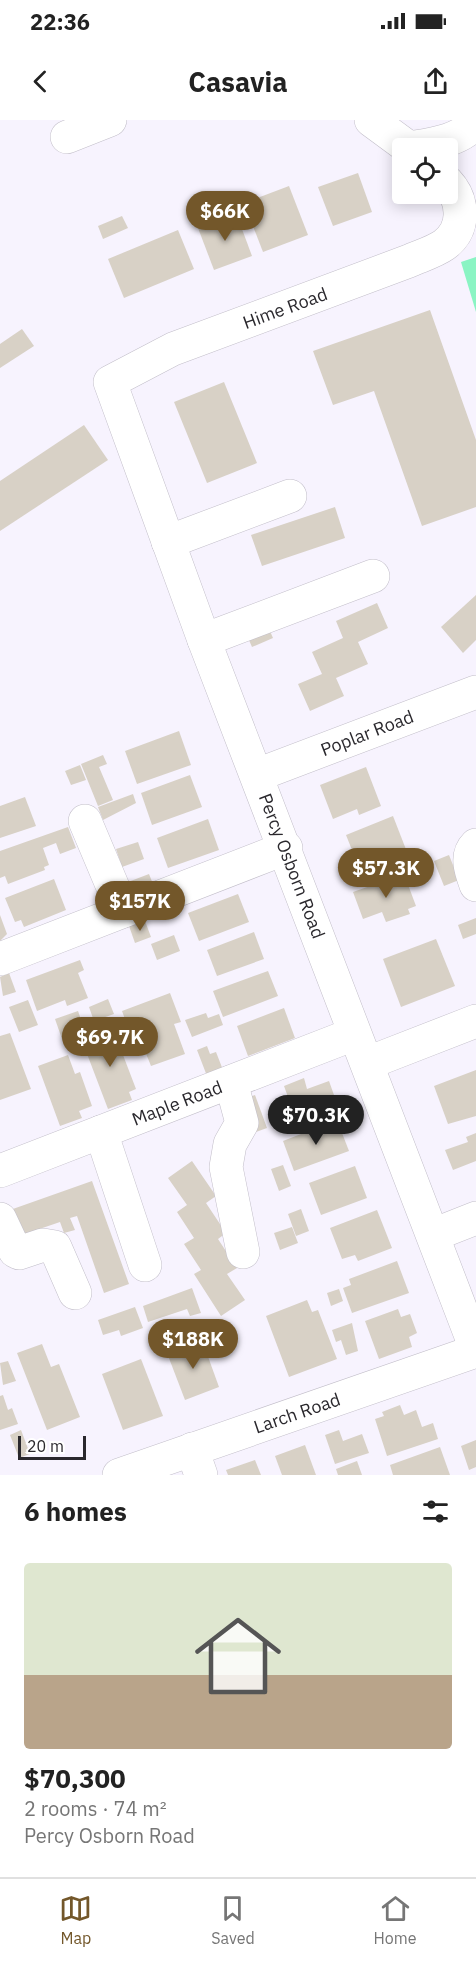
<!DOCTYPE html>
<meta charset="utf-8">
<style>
body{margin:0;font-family:"IBM Plex Sans",sans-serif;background:#f2f2f2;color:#222;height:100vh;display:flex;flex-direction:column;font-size:22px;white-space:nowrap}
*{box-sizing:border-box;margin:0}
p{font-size:20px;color:#767676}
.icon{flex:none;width:33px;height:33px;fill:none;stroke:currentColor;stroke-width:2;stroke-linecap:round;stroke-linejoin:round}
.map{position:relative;height:1355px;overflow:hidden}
.drawer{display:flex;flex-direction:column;background:#fff;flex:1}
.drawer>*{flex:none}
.tools{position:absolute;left:392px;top:18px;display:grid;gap:12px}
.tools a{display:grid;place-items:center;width:66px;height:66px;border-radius:6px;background:#fff;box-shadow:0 3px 15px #0003;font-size:30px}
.scale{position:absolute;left:18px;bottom:15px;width:68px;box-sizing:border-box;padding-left:6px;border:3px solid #2a282d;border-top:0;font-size:16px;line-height:21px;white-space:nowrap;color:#2a282d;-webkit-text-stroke:4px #fff;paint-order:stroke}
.price{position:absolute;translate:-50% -51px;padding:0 14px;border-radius:21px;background:#73572a;color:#fff;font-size:20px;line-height:39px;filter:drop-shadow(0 2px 3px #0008)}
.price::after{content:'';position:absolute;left:50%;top:36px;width:18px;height:14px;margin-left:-9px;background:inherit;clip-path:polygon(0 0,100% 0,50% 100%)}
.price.active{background:#222;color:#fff}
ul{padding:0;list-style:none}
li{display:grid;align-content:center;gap:12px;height:318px;padding:0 24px}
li+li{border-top:2px solid #e0e0e0}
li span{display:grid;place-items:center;height:186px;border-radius:6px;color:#555}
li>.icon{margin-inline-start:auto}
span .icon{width:108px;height:108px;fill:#fffc;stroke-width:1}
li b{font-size:26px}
h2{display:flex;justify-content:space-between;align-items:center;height:72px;padding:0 24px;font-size:26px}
.status{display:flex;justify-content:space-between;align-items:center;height:42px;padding:0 30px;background:#fff;direction:ltr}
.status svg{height:16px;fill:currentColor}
header{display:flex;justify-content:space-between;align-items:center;height:78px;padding:0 24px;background:#fff;font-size:27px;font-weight:700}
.dock{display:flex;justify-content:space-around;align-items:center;height:84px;border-top:2px solid #e0e0e0;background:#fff;font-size:16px;color:#767676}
.dock a{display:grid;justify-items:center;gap:3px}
.dock .active{color:#73572a}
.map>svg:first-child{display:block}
</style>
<div class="status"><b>22:36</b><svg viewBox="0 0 49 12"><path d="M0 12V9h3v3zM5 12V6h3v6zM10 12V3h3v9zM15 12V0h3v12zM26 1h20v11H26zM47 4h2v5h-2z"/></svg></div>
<header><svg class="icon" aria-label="back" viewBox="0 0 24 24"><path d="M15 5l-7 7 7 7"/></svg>Casavia<svg class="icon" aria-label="share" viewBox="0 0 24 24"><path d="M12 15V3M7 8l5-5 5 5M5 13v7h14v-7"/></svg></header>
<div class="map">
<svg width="476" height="1355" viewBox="0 0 476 1355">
<rect width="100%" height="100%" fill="#f7f3fe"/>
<path fill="#8af4c3" d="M 476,137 L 476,192 L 461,142 Z"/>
<g fill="#d8d1c6">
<path d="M 358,53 L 372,92 L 333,106 L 318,67 Z"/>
<path d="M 289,66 L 308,115 L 263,132 L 244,83 Z"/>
<path d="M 236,93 L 252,136 L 214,150 L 198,108 Z"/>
<path d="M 122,96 L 128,108 L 103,119 L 98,106 Z"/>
<path d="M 178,110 L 194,149 L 124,178 L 108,139 Z"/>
<path d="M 430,190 L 476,320 L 476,387 L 422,406 L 374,271 L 333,285 L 313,231 Z"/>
<path d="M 22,209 L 34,226 L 0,248 L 0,224 Z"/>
<path d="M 224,262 L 257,343 L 207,363 L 174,282 Z"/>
<path d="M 84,305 L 108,340 L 0,411 L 0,361 Z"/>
<path d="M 335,387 L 345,418 L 262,446 L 251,415 Z"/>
<path d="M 476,475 L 476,520 L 463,533 L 441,507 Z"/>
<path d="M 377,483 L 388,508 L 358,522 L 368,544 L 336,558 L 344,576 L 310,591 L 298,564 L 322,554 L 312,532 L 343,518 L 336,501 Z"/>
<path d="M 269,509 L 273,518 L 252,527 L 248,518 Z"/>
<path d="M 179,611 L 191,645 L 137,664 L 125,631 Z"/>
<path d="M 103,635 L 107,644 L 99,647 L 113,680 L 98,686 L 81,644 Z"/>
<path d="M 80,645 L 86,660 L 71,665 L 65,651 Z"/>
<path d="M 366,647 L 381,686 L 359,695 L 357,689 L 333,699 L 320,665 Z"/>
<path d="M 190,655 L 202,687 L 152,705 L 141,673 Z"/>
<path d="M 133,674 L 136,683 L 103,700 L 98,687 Z"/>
<path d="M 25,677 L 36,706 L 0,718 L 0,686 Z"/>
<path d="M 393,696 L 407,732 L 360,750 L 346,715 Z"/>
<path d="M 208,699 L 219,730 L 168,748 L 157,718 Z"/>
<path d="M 68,707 L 76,728 L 60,734 L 56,723 L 43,728 L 49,745 L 44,747 L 45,750 L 8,764 L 5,756 L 0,758 L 0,731 Z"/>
<path d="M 138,722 L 144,739 L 122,747 L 116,729 Z"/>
<path d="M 449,735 L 459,760 L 444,766 L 434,741 Z"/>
<path d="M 149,754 L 153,764 L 132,772 L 128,762 Z"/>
<path d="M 404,754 L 416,786 L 408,789 L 410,794 L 386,802 L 382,792 L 363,799 L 353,772 Z"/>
<path d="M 54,759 L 66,790 L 24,807 L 21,800 L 15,802 L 5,778 Z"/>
<path d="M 238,774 L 249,802 L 199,821 L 188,793 Z"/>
<path d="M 0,795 L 7,814 L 0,821 Z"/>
<path d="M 476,798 L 476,814 L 463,819 L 458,805 Z"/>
<path d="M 145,801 L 151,817 L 135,823 L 129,806 Z"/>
<path d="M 254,812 L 264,839 L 217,856 L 207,830 Z"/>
<path d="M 174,815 L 180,831 L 157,840 L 151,824 Z"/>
<path d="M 436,819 L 455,866 L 401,887 L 383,839 Z"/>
<path d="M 80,840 L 84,850 L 78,853 L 88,878 L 67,886 L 65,880 L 37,891 L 26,860 Z"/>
<path d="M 268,851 L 278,876 L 223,897 L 213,871 Z"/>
<path d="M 9,853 L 16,872 L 3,876 L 0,857 Z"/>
<path d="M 170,873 L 181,902 L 174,904 L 185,934 L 151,946 L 139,916 L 132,918 L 122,891 Z"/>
<path d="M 108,879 L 114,894 L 94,901 L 89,887 Z"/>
<path d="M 28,880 L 38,905 L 19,912 L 9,887 Z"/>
<path d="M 284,888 L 295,918 L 248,936 L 237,906 Z"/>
<path d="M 78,891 L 85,911 L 62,919 L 55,899 Z"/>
<path d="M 206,893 L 208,898 L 219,894 L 223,905 L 192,917 L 185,900 Z"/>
<path d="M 105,908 L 108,917 L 115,914 L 136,969 L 129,972 L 132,980 L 108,989 L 84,926 L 92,923 L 89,914 Z"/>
<path d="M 10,913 L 31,969 L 0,980 L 0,916 Z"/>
<path d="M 207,926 L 210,934 L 216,932 L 223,950 L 207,956 L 197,930 Z"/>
<path d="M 68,935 L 75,954 L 80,952 L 92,986 L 79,991 L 82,998 L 60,1006 L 38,946 Z"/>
<path d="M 476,950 L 476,996 L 448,1004 L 434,966 Z"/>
<path d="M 304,958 L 307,969 L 329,961 L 339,989 L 281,1009 L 272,983 L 288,977 L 284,966 Z"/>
<path d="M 255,975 L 267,1008 L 256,1012 L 244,979 Z"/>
<path d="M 337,1000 L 349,1031 L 294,1051 L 283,1021 Z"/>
<path d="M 476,1013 L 476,1041 L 453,1050 L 445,1030 L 468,1022 L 466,1017 Z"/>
<path d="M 192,1041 L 216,1076 L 206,1083 L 226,1113 L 218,1119 L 237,1148 L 227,1154 L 245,1180 L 221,1196 L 194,1154 L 201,1150 L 184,1124 L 194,1118 L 177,1092 L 187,1085 L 168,1058 Z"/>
<path d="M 283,1045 L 291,1066 L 279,1071 L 271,1049 Z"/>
<path d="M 355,1046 L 367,1078 L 321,1095 L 309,1063 Z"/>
<path d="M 92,1061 L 129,1164 L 104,1173 L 77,1096 L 70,1098 L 75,1110 L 64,1113 L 60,1102 L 19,1116 L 10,1090 Z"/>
<path d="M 301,1089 L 309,1111 L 296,1116 L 288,1094 Z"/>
<path d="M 377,1090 L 392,1128 L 358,1141 L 355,1135 L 342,1139 L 330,1108 Z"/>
<path d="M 292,1107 L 298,1123 L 280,1130 L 274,1113 Z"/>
<path d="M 397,1141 L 409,1173 L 352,1193 L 343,1168 L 351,1165 L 349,1159 Z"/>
<path d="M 192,1168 L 201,1193 L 190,1196 L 187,1189 L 148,1202 L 143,1186 Z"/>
<path d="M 339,1169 L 343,1181 L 331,1186 L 327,1173 Z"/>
<path d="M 307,1180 L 312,1192 L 318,1190 L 337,1239 L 289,1257 L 266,1196 Z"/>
<path d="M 135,1187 L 143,1208 L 121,1216 L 119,1210 L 103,1215 L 98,1200 Z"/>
<path d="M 398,1189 L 401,1197 L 410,1194 L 417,1213 L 409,1217 L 412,1227 L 379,1239 L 365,1201 Z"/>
<path d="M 352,1203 L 358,1231 L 346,1235 L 341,1220 L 336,1222 L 332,1210 Z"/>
<path d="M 202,1220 L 219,1267 L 185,1280 L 167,1233 Z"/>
<path d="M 42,1224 L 51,1247 L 59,1244 L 80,1297 L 47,1310 L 17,1233 Z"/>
<path d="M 141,1239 L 163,1296 L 123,1310 L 102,1254 Z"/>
<path d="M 8,1241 L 16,1261 L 3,1265 L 0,1243 Z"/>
<path d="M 3,1275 L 8,1290 L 12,1288 L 18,1304 L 0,1310 L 0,1276 Z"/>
<path d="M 400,1285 L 404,1295 L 416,1290 L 422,1307 L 433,1303 L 438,1319 L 387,1336 L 375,1299 L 384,1296 L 382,1292 Z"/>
<path d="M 21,1310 L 30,1334 L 19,1338 L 10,1315 Z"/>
<path d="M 339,1310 L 343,1321 L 362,1314 L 369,1333 L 335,1344 L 325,1315 Z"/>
<path d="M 476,1320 L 476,1347 L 469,1350 L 461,1326 Z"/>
<path d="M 305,1325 L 316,1355 L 282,1355 L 275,1336 Z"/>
<path d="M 440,1327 L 450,1355 L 393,1355 L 390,1345 Z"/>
<path d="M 255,1340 L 261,1355 L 228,1355 L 226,1350 Z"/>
<path d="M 357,1341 L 362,1355 L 338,1355 L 336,1349 Z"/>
</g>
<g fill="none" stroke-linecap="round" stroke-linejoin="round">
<g stroke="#c2bec9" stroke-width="34">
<g id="minor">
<path d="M 371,0 L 409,28"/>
<path d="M 67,17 L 110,0"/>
<path d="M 409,28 C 433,24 460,21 476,2"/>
<path d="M 447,62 C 464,80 466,109 444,125 C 434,132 420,136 409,141 L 173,229 L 110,262 L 204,520 L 476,1229"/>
<path d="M 168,422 L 290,376"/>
<path d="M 204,520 L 373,456"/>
<path d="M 257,655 L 476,572"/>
<path d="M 85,701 L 123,791"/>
<path d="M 476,725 C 465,736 471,751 476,765"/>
<path d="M 0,839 L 286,728"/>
<path d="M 368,943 L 476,901"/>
<path d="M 231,962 L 242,1003 L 230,1024 L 226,1047 L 243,1132"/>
<path d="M 101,1012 L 145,1145"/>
<path d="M 0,1051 L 354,914"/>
<path d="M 0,1099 L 15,1131 L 19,1133 L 43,1125 L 55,1127 L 75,1173"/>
<path d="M 433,1115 L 476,1098"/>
<path d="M 192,1329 L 201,1355"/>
<path d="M 119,1355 L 476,1231"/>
</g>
</g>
<use href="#minor" stroke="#fff" stroke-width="33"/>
</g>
<g text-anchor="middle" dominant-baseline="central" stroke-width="4.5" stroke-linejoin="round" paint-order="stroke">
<g font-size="18" fill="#2a282d" stroke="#fff">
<text transform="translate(285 188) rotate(-20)">Hime Road</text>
<text transform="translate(367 613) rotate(-21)">Poplar Road</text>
<text transform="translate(292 746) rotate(69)">Percy Osborn Road</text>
<text transform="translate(177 983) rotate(-21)">Maple Road</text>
<text transform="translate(297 1293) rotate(-19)">Larch Road</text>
</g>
</g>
</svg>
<div class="tools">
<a><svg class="icon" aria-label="locate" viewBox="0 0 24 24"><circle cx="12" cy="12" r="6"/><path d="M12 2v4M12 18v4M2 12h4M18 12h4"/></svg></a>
</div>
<div class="scale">20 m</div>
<b class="price" style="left:225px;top:122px">$66K</b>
<b class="price" style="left:386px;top:779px">$57.3K</b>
<b class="price" style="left:140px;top:812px">$157K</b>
<b class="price" style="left:110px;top:948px">$69.7K</b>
<b class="price active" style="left:316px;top:1026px">$70.3K</b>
<b class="price" style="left:193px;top:1250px">$188K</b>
</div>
<section class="drawer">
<h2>6 homes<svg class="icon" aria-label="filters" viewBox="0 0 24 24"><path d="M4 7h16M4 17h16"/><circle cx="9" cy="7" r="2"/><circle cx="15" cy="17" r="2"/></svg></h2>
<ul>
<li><span style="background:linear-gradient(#dfe7d0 60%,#b9a48a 0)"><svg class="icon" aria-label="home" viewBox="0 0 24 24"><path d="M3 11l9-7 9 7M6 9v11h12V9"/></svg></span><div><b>$70,300</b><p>2 rooms · 74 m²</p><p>Percy Osborn Road</p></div></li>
</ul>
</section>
<nav class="dock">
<a class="active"><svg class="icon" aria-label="map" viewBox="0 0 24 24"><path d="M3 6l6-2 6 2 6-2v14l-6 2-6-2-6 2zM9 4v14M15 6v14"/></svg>Map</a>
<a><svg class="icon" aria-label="saved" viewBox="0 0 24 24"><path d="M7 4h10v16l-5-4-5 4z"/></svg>Saved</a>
<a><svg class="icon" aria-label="home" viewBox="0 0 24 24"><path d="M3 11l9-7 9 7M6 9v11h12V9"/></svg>Home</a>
</nav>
